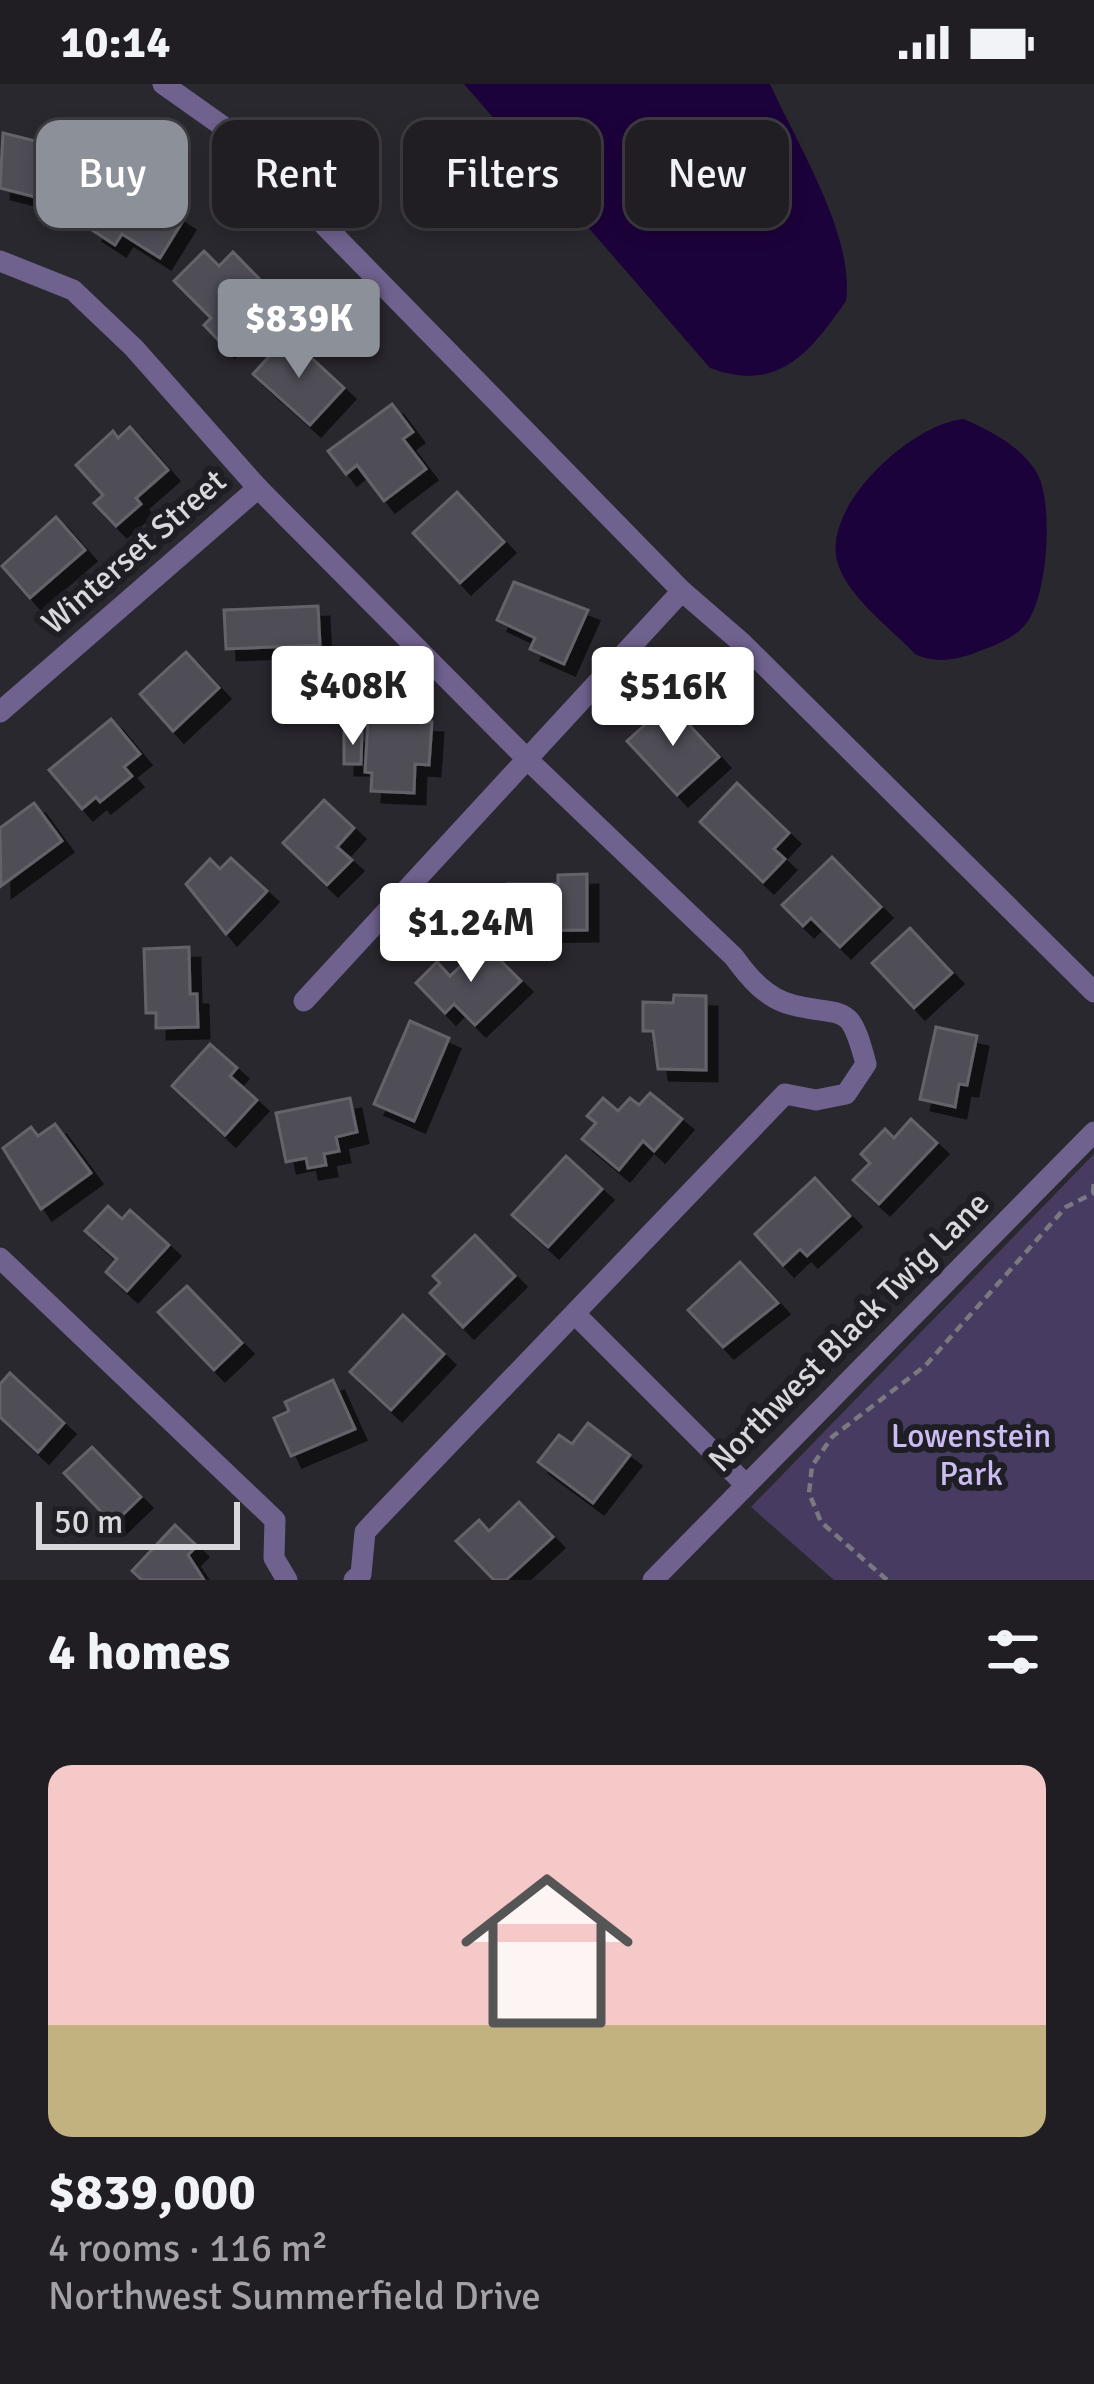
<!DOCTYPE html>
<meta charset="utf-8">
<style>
body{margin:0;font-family:Signika,sans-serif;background:#2d2b30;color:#f1f3f6;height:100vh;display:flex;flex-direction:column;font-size:45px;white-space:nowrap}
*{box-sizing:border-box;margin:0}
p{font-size:39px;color:#a2a2a6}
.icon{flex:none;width:66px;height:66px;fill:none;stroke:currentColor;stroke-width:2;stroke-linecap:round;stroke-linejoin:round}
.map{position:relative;height:1496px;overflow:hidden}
.drawer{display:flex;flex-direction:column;background:#201e23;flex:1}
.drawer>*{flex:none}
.top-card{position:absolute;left:36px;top:36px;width:1023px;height:108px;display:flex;gap:24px}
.scale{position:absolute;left:36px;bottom:30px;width:204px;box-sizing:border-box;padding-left:12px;border:6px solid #d9d8dd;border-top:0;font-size:33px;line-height:42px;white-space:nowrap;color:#d9d8dd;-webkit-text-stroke:9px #201e25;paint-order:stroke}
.price{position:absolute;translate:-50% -102px;padding:0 27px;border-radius:12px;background:#fff;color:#222;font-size:39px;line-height:78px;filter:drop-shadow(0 3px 6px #0008)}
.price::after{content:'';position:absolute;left:50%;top:72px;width:36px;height:27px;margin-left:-18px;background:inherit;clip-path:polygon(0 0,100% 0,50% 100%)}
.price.selected{background:#8c9099;color:#fff}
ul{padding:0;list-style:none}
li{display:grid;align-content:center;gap:24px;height:636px;padding:0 48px}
li span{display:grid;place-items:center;height:372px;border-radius:24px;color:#555}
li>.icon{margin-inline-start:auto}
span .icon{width:216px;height:216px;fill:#fffc;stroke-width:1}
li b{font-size:51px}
h2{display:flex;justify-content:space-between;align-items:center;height:144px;padding:0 48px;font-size:51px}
.tag{padding:0 42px;border-radius:24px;background:#201e23;box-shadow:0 6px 18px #0003,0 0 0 3px #3d3c41;font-size:42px;line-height:108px}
.tag.selected{background:#8c9099;color:#fff}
.status{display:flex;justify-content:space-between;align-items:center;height:84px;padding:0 60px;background:#201e23;direction:ltr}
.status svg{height:33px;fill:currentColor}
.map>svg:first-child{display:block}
</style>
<div class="status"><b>10:14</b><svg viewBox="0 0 49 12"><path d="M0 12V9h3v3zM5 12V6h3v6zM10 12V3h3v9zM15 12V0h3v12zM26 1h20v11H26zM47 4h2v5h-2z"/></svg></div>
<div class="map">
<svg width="1094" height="1496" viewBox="0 0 1094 1496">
<defs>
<filter id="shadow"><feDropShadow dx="11" dy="11" stdDeviation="0" flood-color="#0009"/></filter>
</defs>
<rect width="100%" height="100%" fill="#2a282f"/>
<path fill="#473b61" d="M 1094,1070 L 1094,1496 L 834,1496 L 751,1423 Z"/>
<g fill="#1c023a">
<path d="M 464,0 L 770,0 C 797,60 855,152 846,217 C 809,270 778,309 710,284 Z"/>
<path d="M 964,335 C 991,347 1022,363 1037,389 C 1054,419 1048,515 1025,541 C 1013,555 994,562 977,568 C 957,576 934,580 915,570 C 891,544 846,512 837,477 C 823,420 913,339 964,335 Z"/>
</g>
<g fill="#504e56" stroke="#65626b" stroke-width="3" filter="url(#shadow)">
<path d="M 3,49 L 76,67 L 63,120 L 0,104 Z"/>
<path d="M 124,97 L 184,135 L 160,174 L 122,150 L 115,161 L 92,146 Z"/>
<path d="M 204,167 L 219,182 L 233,168 L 275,211 L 224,262 L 204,241 L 211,234 L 174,197 Z"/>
<path d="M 288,252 L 344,304 L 310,341 L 253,290 Z"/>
<path d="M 392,320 L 413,348 L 403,355 L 426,385 L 384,417 L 357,381 L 346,390 L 328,367 Z"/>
<path d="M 130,343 L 168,386 L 136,414 L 141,420 L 116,442 L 94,419 L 103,411 L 76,381 L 113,347 L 118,354 Z"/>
<path d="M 457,408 L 504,458 L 460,499 L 413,449 Z"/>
<path d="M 56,433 L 85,466 L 30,514 L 2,482 Z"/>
<path d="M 514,498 L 588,526 L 564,580 L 530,565 L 535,554 L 497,536 Z"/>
<path d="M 318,522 L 320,561 L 226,565 L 224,526 Z"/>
<path d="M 186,568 L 219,604 L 173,647 L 140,610 Z"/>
<path d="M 669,619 L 719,673 L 677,711 L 627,657 Z"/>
<path d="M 111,635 L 140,670 L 124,683 L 132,692 L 100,718 L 96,713 L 82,725 L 49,686 Z"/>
<path d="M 368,635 L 432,638 L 429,681 L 415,680 L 414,709 L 371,707 L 372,689 L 365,688 Z"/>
<path d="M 344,648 L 362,648 L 361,680 L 344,680 Z"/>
<path d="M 737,699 L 789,749 L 774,765 L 785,775 L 763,798 L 700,738 Z"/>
<path d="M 324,716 L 354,744 L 337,763 L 352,776 L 327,801 L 283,759 Z"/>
<path d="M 34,719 L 62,757 L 1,802 L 0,744 Z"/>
<path d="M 832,773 L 881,823 L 840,863 L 811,834 L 803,842 L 782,821 Z"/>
<path d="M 231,774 L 267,807 L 226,850 L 186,800 L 210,775 L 220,785 Z"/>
<path d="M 587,790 L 587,846 L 508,847 L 507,800 L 558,800 L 558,791 Z"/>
<path d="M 910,844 L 952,889 L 914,924 L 872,879 Z"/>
<path d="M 484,860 L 521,897 L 475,941 L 454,920 L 445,929 L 416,899 L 437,878 L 450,892 Z"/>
<path d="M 189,863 L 190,910 L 197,910 L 198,943 L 156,944 L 156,929 L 146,929 L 144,865 Z"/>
<path d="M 674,911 L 706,912 L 706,986 L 658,985 L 653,947 L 643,947 L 643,918 L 673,919 Z"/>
<path d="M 410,937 L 449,954 L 414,1037 L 374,1020 Z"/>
<path d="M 936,943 L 977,952 L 967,1001 L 959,1000 L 955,1023 L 920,1015 Z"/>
<path d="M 210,960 L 237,984 L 230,992 L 257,1016 L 225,1051 L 172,1002 Z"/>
<path d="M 650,1009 L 682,1035 L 654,1067 L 643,1057 L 619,1086 L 582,1055 L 596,1039 L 587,1032 L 603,1014 L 618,1027 L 630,1014 L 639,1021 Z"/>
<path d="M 350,1014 L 357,1048 L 336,1053 L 339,1067 L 324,1070 L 326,1081 L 308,1084 L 306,1074 L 286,1078 L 276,1029 Z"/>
<path d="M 911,1035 L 937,1059 L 879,1120 L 853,1096 L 870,1079 L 861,1070 L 885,1045 L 894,1054 Z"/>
<path d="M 55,1040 L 91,1089 L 41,1125 L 3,1064 L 31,1043 L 38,1052 Z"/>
<path d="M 566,1072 L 602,1105 L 548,1163 L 512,1131 Z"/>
<path d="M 815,1094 L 850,1132 L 807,1172 L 800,1165 L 783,1181 L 755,1150 Z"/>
<path d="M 108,1122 L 122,1135 L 130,1126 L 169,1161 L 127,1207 L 106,1188 L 117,1175 L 85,1147 Z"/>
<path d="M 475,1151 L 515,1192 L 463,1243 L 430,1209 L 440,1199 L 433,1192 Z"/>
<path d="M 740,1178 L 778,1219 L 723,1263 L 688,1226 Z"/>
<path d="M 187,1202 L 242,1259 L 214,1286 L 158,1228 Z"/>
<path d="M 403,1231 L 444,1270 L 391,1326 L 350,1288 Z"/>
<path d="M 10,1289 L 64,1339 L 38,1368 L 0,1333 L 0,1300 Z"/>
<path d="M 333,1296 L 355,1345 L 291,1372 L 274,1334 L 289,1327 L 285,1318 Z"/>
<path d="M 588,1339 L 630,1371 L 593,1419 L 538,1378 L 559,1351 L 572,1360 Z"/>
<path d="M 92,1363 L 141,1413 L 113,1440 L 64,1389 Z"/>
<path d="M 519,1418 L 553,1453 L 506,1496 L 494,1496 L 456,1457 L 479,1436 L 489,1447 Z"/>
<path d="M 175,1441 L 197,1462 L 188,1471 L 204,1496 L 142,1496 L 132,1487 Z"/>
</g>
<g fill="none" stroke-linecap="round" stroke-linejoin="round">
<g stroke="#7b797f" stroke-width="4.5" stroke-dasharray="9 6" stroke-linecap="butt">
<path d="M 1093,1109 L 1094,1096"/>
<path d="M 887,1496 L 821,1438 L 809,1409 L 812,1382 L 832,1353 L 925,1282 L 1066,1123 L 1094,1109"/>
</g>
<g stroke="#70628f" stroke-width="21">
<path d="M 163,0 L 238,53 L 682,507 L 742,559 L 1094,908"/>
<path d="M 0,177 L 73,206 L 134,264 L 258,404 L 529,677 L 734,873 C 749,894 767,915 793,921 C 846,934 849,916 866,980 L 846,1010 L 816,1016 L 785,1010 L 377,1435 L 365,1448 L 361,1490 L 354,1496"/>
<path d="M 0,628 L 258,404"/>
<path d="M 304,917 L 682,507"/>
<path d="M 0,1174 L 275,1436 L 274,1474 L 287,1496"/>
<path d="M 577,1232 L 745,1400"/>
<path d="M 653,1496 L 1094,1048"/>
</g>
</g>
<g text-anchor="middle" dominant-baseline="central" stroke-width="12" stroke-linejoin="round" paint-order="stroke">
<g font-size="33" fill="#d9d8dd" stroke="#201e25">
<text transform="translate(134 468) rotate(-41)">Winterset Street</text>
<text transform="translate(849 1248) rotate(-45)">Northwest Black Twig Lane</text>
</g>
<g font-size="33" fill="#ccbcf3" stroke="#201e25">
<text x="971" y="1352">Lowenstein<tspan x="971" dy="38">Park</tspan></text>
</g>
</g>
</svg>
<div class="scale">50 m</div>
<b class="price selected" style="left:299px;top:297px">$839K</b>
<b class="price" style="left:353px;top:664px">$408K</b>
<b class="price" style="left:673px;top:665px">$516K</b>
<b class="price" style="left:471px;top:901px">$1.24M</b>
<div class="top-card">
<a class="tag selected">Buy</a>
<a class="tag">Rent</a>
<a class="tag">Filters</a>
<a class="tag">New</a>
</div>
</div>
<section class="drawer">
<h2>4 homes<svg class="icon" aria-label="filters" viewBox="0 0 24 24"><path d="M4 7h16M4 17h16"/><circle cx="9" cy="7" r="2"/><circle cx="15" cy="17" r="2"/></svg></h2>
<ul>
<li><span style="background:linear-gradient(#f6c9c9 70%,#c2b280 0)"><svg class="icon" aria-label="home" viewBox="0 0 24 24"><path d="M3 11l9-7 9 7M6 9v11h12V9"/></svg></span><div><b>$839,000</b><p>4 rooms · 116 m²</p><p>Northwest Summerfield Drive</p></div></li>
</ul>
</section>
